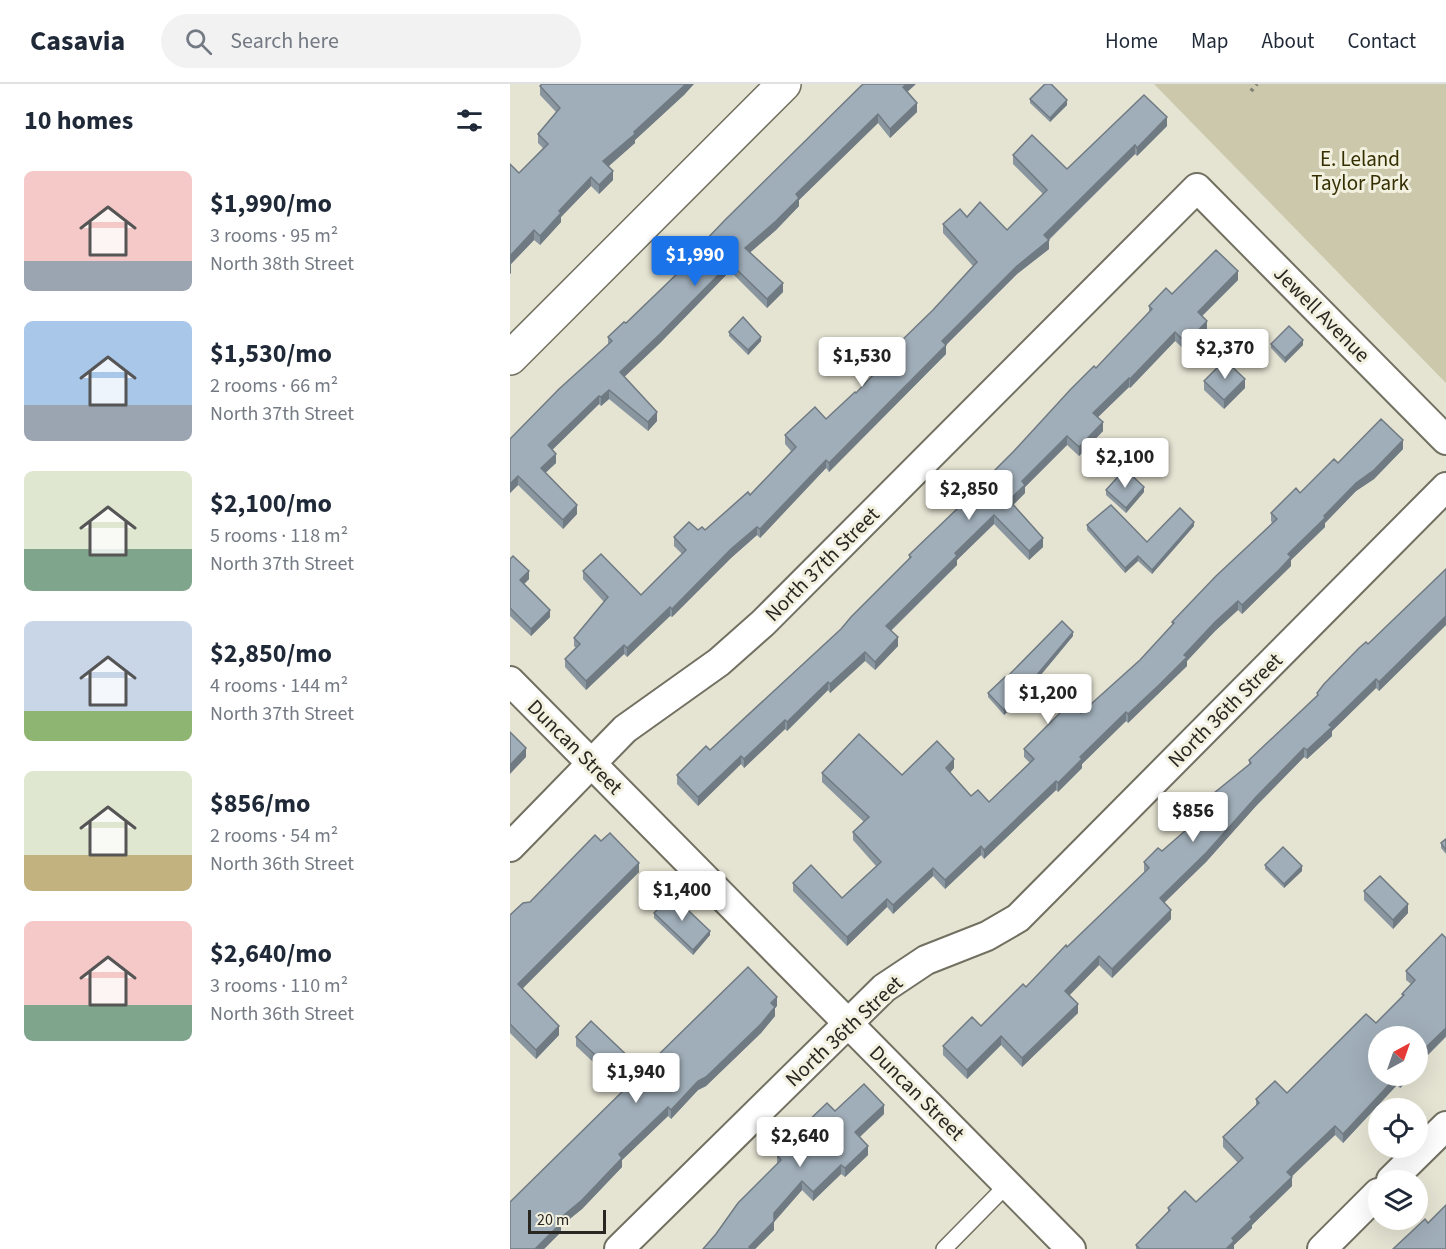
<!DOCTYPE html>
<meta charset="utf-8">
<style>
body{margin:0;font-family:"Source Sans 3",sans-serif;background:#f2f2f3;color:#1f2937;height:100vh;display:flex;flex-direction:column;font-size:22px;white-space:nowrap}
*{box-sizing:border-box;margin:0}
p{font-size:20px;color:#747a83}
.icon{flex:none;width:33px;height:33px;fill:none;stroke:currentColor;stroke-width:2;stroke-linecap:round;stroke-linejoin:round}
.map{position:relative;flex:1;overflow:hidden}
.details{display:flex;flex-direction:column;background:#fff;width:510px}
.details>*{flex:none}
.needle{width:39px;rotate:40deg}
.fabs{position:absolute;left:858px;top:942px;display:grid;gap:12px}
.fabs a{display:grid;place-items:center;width:60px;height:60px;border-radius:50%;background:#fff;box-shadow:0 6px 24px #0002;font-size:30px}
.scale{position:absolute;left:18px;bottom:15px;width:78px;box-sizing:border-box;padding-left:6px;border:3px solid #282721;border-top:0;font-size:16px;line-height:21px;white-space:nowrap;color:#282721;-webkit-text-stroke:4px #f2f0df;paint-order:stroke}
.price{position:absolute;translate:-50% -51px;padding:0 14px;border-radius:6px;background:#fff;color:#222;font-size:20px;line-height:39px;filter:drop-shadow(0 2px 3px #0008)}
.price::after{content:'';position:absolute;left:50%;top:36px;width:18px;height:14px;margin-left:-9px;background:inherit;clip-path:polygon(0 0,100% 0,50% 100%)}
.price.current{background:#1a73e8;color:#fff}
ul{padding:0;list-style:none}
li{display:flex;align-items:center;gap:18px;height:150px;padding:0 24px}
li span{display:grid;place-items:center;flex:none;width:168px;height:120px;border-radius:9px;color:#555}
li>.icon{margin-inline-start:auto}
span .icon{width:72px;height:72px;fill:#fffc;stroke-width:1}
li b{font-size:26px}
h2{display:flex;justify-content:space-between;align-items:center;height:72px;padding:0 24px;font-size:26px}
header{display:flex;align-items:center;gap:36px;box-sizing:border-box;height:84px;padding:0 30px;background:#fff;border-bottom:2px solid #e0e1e3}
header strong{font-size:28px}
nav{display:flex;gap:33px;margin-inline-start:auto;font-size:21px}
.search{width:420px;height:54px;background:#f2f2f3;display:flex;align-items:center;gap:15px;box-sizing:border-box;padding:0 21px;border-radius:33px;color:#747a83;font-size:22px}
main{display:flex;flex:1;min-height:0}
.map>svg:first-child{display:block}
</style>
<header>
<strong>Casavia</strong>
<div class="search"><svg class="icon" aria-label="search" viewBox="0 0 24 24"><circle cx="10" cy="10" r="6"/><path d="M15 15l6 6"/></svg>Search here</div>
<nav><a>Home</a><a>Map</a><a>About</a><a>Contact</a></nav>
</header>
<main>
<section class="details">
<h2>10 homes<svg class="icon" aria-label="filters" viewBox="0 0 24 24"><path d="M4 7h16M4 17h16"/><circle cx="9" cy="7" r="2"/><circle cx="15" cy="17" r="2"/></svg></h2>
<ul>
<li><span style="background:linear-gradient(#f6c9c9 75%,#9aa5b1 0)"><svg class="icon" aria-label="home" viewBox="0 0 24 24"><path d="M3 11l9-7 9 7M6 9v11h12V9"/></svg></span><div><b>$1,990/mo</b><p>3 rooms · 95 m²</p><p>North 38th Street</p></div></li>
<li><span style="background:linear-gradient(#a9c7e8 70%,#9aa5b1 0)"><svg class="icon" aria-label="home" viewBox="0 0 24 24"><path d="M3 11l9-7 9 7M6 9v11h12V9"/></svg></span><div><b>$1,530/mo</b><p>2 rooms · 66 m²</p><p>North 37th Street</p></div></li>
<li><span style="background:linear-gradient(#dfe7d0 65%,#7fa58c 0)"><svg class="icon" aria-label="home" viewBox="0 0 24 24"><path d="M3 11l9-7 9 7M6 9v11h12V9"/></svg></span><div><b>$2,100/mo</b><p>5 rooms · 118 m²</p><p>North 37th Street</p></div></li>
<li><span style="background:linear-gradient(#c9d6e8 75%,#8fb573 0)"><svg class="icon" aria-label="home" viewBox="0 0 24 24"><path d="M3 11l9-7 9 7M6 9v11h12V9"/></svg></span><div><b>$2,850/mo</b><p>4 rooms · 144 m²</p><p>North 37th Street</p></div></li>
<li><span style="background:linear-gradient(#dfe7d0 70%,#c2b280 0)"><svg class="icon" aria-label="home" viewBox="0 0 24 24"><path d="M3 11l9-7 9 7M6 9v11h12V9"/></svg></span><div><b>$856/mo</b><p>2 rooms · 54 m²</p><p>North 36th Street</p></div></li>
<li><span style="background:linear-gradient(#f6c9c9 70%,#7fa58c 0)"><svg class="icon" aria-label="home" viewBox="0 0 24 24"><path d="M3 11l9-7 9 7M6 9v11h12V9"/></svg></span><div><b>$2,640/mo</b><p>3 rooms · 110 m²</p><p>North 36th Street</p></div></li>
</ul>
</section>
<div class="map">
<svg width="936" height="1165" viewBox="0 0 936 1165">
<rect width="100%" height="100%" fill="#e5e3d2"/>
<path fill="#cbc8ab" d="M 644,0 L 936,0 L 936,299 Z"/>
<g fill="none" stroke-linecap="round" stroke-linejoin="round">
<g stroke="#727061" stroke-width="18">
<path id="lane" d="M 434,1165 L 497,1101"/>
</g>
<g stroke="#727061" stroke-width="32">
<g id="street">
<path d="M 0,597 L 561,1165"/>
<path d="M 0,763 L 115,645 L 209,578 L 253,539 L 687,104 L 936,356"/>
<path d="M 881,1096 L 936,1042"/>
<path d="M 109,1165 L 374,904 L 416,876 L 477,852 L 508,834 L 936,403"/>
<path d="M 812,1165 L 868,1109"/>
</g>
</g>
<g stroke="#727061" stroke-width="36">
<path id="secondary" d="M 0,274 L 274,0"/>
</g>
<path stroke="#838277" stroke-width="4" stroke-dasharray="3 4.5" stroke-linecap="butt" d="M 741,7 L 747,0"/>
<use href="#lane" stroke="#fff" stroke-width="15"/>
<use href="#street" stroke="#fff" stroke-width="28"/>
<use href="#secondary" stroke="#fff" stroke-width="33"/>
</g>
<g fill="#8a969f">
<path d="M 30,2 L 175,10 L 125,56 L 125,59 L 99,82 L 103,96 L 89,110 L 81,102 L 51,133 L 51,138 L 30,161 L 24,156 L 1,180 L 1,189 L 0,190 L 9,89 L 33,64 L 28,59 L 28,50 L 46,28 L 30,11 Z"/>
<path d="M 398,8 L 407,28 L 380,54 L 368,39 L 289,116 L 289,122 L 266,146 L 240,168 L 273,208 L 257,224 L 220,187 L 150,259 L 114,293 L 147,337 L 138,347 L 99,315 L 91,322 L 89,320 L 42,366 L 46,379 L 35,389 L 67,430 L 53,445 L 8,401 L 0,409 L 0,355 L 98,261 L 98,253 L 116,239 L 169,188 L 169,184 Z"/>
<path d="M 520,15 L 557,21 L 540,38 L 520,19 Z"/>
<path d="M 657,42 L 627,72 L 625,70 L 539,156 L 539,165 L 507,190 L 436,261 L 436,270 L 319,388 L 316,384 L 250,454 L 247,451 L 221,474 L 162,533 L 160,532 L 117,573 L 114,570 L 76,606 L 55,583 L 55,575 L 66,564 L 64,562 L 64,554 L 94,518 L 73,495 L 73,487 L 131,511 L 172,470 L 164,462 L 164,453 L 188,446 L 195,446 L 240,411 L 281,367 L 275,360 L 275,351 L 316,335 L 346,309 L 388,265 L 388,260 L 423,226 L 463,182 L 433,149 L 433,140 L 457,133 L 497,146 L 533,110 L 503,80 L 503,71 L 557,85 Z"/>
<path d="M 728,196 L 692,232 L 697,245 L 676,267 L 665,257 L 620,304 L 619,303 L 588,333 L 593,347 L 569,372 L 557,361 L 515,403 L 515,409 L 503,421 L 533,463 L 519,476 L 484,440 L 447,476 L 447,481 L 381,547 L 388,562 L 365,586 L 355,577 L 320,609 L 318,606 L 277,647 L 275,645 L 234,684 L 231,680 L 188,722 L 167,700 L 167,691 L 200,666 L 331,545 L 399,476 L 399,471 L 469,404 L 469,402 L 586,284 L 639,229 L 639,222 L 662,210 Z"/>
<path d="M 219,248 L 251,257 L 238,271 L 219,252 Z"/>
<path d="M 761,260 L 793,261 L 775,279 L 761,264 Z"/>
<path d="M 694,297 L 735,304 L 714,325 L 694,306 Z"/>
<path d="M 893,365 L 864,395 L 846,407 L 815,439 L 815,443 L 781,476 L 781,482 L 732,530 L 728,526 L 705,547 L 677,577 L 677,582 L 618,639 L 616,637 L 572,680 L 572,684 L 548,708 L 546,706 L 474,775 L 471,771 L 435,805 L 423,792 L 383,830 L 377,823 L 337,862 L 283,807 L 283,799 L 332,814 L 366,782 L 343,756 L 343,748 L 354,738 L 312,698 L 312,689 L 392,691 L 444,684 L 440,689 L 461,712 L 479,718 L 520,679 L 514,673 L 514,665 L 571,629 L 630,576 L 662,541 L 662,538 L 762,439 L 761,437 L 761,429 L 790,409 L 828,379 Z"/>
<path d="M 596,406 L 634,408 L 616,429 L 596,411 Z"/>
<path d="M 577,441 L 637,458 L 684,442 L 642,490 L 628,477 L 615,489 L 577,446 Z"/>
<path d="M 0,475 L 19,495 L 14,500 L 40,533 L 21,552 L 0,532 Z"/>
<path d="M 936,485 L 936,541 L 869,607 L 866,604 L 822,647 L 822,652 L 797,675 L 794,673 L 746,722 L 696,778 L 654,818 L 661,835 L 602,894 L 589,881 L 559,911 L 568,929 L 512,983 L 491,961 L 457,995 L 433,971 L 433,962 L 471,942 L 516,903 L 557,863 L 635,788 L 634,787 L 634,778 L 652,767 L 676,746 L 704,714 L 704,709 L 739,681 L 739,676 L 807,613 L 807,609 Z"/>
<path d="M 563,552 L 510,616 L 494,631 L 478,613 L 478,609 Z"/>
<path d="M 936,755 L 936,770 L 931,764 L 931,759 Z"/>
<path d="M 91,757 L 129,788 L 12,905 L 49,951 L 26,975 L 0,949 L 0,831 L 20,818 Z"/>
<path d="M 755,781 L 792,787 L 774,804 L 755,785 Z"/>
<path d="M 854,807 L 898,829 L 883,845 L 854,816 Z"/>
<path d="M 144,829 L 200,851 L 183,871 L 144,834 Z"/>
<path d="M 936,854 L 936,953 L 908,981 L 908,952 L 868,992 L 903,992 L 890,1004 L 887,1001 L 833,1059 L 825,1051 L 785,1089 L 782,1092 L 782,1102 L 742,1141 L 742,1144 L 724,1161 L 724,1165 L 626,1165 L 626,1161 L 658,1129 L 658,1124 L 686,1118 L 728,1079 L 713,1063 L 713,1053 L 746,1022 L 746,1015 L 777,1009 L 866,939 L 892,912 L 892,910 L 901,900 L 896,896 L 896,887 Z"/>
<path d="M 267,922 L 265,924 L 265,932 L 251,949 L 196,1002 L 188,1006 L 161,1035 L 158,1032 L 112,1076 L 112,1083 L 72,1125 L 51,1142 L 51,1148 L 34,1165 L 0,1165 L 114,1007 L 66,962 L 66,953 L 125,979 L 139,980 Z"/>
<path d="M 325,1027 L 374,1030 L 350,1053 L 358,1071 L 335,1093 L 331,1090 L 303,1117 L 292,1106 L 264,1138 L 264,1146 L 245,1165 L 193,1165 L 267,1080 L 267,1071 L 294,1047 L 294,1041 Z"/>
</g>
<g fill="#707a82">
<path d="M 176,0 L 184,0 L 175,10 L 125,56 L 125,59 L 93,87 L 93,77 Z"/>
<path d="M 397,0 L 406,0 L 393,12 L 393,3 Z"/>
<path d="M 557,16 L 557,21 L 540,38 L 540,34 Z"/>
<path d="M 407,19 L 407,28 L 380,54 L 380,45 Z"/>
<path d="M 368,30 L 368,39 L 289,116 L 289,122 L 266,146 L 235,173 L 235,164 L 286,110 Z"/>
<path d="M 657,33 L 657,42 L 627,72 L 627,64 Z"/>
<path d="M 625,61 L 625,70 L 537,157 L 539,156 L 539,165 L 507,190 L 436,261 L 436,270 L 319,388 L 319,379 L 432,257 L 534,151 Z"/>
<path d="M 103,87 L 103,96 L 89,110 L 89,101 Z"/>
<path d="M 81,93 L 81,102 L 51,133 L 51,138 L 30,161 L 30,152 L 49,127 Z"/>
<path d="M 24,146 L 24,156 L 1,180 L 1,189 L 0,190 L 0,172 Z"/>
<path d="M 220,179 L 220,187 L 150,259 L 110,297 L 110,288 Z"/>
<path d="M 728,187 L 728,196 L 688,236 L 688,228 Z"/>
<path d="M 273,199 L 273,208 L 257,224 L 257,215 Z"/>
<path d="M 697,237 L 697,245 L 676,267 L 676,259 Z"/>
<path d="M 665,248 L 665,257 L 620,304 L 620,295 Z"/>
<path d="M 251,253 L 251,257 L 238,271 L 238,266 Z"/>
<path d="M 793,256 L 793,261 L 775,279 L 775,274 Z"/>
<path d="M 619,294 L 619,303 L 583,338 L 583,329 Z"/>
<path d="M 735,295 L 735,304 L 714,325 L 714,316 Z"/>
<path d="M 99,306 L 99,315 L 91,322 L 91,313 Z"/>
<path d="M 89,312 L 89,320 L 38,370 L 38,361 Z"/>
<path d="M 147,328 L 147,337 L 138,347 L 138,338 Z"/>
<path d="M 593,338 L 593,347 L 569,372 L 569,363 Z"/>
<path d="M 557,352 L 557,361 L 515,403 L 515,409 L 499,425 L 499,416 L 512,397 Z"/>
<path d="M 893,356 L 893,365 L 864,395 L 846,407 L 815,439 L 815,443 L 781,476 L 781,482 L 732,530 L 732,521 L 778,470 L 846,399 Z"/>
<path d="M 46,370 L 46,379 L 31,393 L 31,384 Z"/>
<path d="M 316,376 L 316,384 L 250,454 L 250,445 Z"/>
<path d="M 8,392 L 8,401 L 0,409 L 0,400 Z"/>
<path d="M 634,403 L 634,408 L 616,429 L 616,424 Z"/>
<path d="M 67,421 L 67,430 L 53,445 L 53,436 Z"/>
<path d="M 484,431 L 484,440 L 447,476 L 447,481 L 376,551 L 376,542 L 445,469 Z"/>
<path d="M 684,438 L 684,442 L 642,490 L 642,486 Z"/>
<path d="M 247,443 L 247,451 L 221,474 L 162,533 L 162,525 L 221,465 Z"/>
<path d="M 533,454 L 533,463 L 519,476 L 519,467 Z"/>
<path d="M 628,472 L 628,477 L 615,489 L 615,484 Z"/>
<path d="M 19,487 L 19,495 L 10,504 L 10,496 Z"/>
<path d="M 728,517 L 728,526 L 705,547 L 677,577 L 677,582 L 618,639 L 618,630 L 705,538 Z"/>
<path d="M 160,523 L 160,532 L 117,573 L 117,564 Z"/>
<path d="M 40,526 L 40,533 L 21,552 L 21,545 Z"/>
<path d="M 936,532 L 936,541 L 869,607 L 869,598 Z"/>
<path d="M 563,548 L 563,552 L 510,616 L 494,631 L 494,626 Z"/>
<path d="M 388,553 L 388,562 L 365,586 L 365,578 Z"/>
<path d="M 114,561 L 114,570 L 76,606 L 76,597 Z"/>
<path d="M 355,568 L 355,577 L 320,609 L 320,600 Z"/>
<path d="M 866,595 L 866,604 L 822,647 L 822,652 L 797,675 L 797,666 L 819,641 Z"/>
<path d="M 318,598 L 318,606 L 277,647 L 277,638 Z"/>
<path d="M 616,628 L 616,637 L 572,680 L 572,684 L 548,708 L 548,699 L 570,673 Z"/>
<path d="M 275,636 L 275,645 L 234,684 L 234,675 Z"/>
<path d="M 16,664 L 16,673 L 0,690 L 0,681 Z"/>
<path d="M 794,664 L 794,673 L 746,722 L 696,778 L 650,823 L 650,814 L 746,713 Z"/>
<path d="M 231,672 L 231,680 L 188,722 L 188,713 Z"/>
<path d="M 444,675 L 444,684 L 436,693 L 436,684 Z"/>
<path d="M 546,697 L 546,706 L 474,775 L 474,766 Z"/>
<path d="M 471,762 L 471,771 L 435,805 L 435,796 Z"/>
<path d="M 129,779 L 129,788 L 8,909 L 8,900 Z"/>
<path d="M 792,782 L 792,787 L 774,804 L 774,800 Z"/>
<path d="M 423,784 L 423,792 L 383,830 L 383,821 Z"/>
<path d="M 377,815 L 377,823 L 337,862 L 337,853 Z"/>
<path d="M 898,820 L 898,829 L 883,845 L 883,836 Z"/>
<path d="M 661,826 L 661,835 L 602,894 L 602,885 Z"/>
<path d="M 200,847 L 200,851 L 183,871 L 183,866 Z"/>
<path d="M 589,872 L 589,881 L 555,916 L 555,907 Z"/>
<path d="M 267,913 L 267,922 L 265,924 L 265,932 L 251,949 L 196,1002 L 188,1006 L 161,1035 L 161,1026 Z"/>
<path d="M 568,920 L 568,929 L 512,983 L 512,974 Z"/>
<path d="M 49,942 L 49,951 L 26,975 L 26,966 Z"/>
<path d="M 936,943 L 936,952 L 908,981 L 908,971 Z"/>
<path d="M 491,952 L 491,961 L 457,995 L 457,986 Z"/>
<path d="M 887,992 L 887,1001 L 833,1059 L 833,1050 Z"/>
<path d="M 894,992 L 903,992 L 890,1004 L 890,995 Z"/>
<path d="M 374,1021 L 374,1030 L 345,1057 L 345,1048 Z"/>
<path d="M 158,1023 L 158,1032 L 112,1076 L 112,1083 L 72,1125 L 51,1142 L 51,1148 L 34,1165 L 25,1165 L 48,1136 L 109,1070 Z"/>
<path d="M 825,1042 L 825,1051 L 777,1097 L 777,1088 Z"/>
<path d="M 358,1062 L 358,1071 L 335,1093 L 335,1084 Z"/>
<path d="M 331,1081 L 331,1090 L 303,1117 L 303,1108 Z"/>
<path d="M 782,1093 L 782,1102 L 742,1141 L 742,1144 L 724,1161 L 724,1165 L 716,1165 L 722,1154 L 740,1133 Z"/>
<path d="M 292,1097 L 292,1106 L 264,1138 L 264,1146 L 245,1165 L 239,1165 L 239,1163 L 264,1129 Z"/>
</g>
<g fill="#a0aeb9" stroke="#707a82" stroke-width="1.5">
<path d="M 32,0 L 176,0 L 124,48 L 125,50 L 93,77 L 103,87 L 89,101 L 81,93 L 49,127 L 51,129 L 30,152 L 24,146 L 0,172 L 0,80 L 9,89 L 38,60 L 28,50 L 50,24 L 30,2 Z"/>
<path d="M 353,0 L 397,0 L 393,3 L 407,19 L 380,45 L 368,30 L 286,110 L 289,114 L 266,137 L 235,164 L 273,199 L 257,215 L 220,179 L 150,250 L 110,288 L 147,328 L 138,338 L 99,306 L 91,313 L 89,312 L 38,361 L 46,370 L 31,384 L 67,421 L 53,436 L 8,392 L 0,400 L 0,355 L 49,305 L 102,257 L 98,253 L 114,238 L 116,239 L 171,186 L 169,184 L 215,136 Z"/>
<path d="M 535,0 L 541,0 L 557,16 L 540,34 L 520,15 Z"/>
<path d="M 634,11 L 657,33 L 627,64 L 625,61 L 534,151 L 539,156 L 507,182 L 432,257 L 436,261 L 319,379 L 316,376 L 250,445 L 247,443 L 221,465 L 162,525 L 160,523 L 117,564 L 114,561 L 76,597 L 55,575 L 70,560 L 64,554 L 98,513 L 73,487 L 91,470 L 131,511 L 176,466 L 164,453 L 179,438 L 188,446 L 192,443 L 195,446 L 238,408 L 240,411 L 286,363 L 275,351 L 305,323 L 316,335 L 345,308 L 346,309 L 390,263 L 388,260 L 423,226 L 467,178 L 433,140 L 450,125 L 457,133 L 470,118 L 497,146 L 537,106 L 503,71 L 522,51 L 557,85 Z"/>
<path d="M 706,166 L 728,187 L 688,228 L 697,237 L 676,259 L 665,248 L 620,295 L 619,294 L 583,329 L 593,338 L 569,363 L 557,352 L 512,397 L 515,401 L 499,416 L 533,454 L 519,467 L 484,431 L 445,469 L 447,472 L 376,542 L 388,553 L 365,578 L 355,568 L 320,600 L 318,598 L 277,638 L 275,636 L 234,675 L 231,672 L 188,713 L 167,691 L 196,662 L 200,666 L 331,545 L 341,533 L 401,473 L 399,471 L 470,403 L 469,402 L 504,367 L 560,306 L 584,282 L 586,284 L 602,267 L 642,225 L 639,222 L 656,204 L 662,210 Z"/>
<path d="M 233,233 L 251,253 L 238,266 L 219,248 Z"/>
<path d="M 779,242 L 793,256 L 775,274 L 761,260 Z"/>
<path d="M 715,276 L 735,295 L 714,316 L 694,297 Z"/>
<path d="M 871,335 L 893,356 L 864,386 L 846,399 L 814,432 L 815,434 L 778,470 L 781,473 L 769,486 L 732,521 L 728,517 L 705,538 L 674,571 L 677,573 L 649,601 L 618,630 L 616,628 L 570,673 L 572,675 L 548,699 L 546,697 L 474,766 L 471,762 L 435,796 L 423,784 L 383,821 L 377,815 L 337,853 L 283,799 L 301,781 L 332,814 L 371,778 L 343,748 L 359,733 L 312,689 L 349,650 L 392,691 L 427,657 L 444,675 L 436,684 L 461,712 L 468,706 L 479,718 L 524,675 L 514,665 L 560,619 L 571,629 L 630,576 L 664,539 L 662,538 L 706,492 L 767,435 L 761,429 L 786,404 L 790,409 L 824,375 L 828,379 Z"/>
<path d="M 615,385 L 634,403 L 616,424 L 596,406 Z"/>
<path d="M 601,421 L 637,458 L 670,424 L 684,438 L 642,486 L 628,472 L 615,484 L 577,441 Z"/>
<path d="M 3,472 L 19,487 L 10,496 L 40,526 L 21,545 L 0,524 L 0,475 Z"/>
<path d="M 936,485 L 936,532 L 869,598 L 866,595 L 819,641 L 822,643 L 797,666 L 794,664 L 746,713 L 696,769 L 650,814 L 661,826 L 602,885 L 589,872 L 555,907 L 568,920 L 512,974 L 491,952 L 457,986 L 433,962 L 462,933 L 471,942 L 513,900 L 516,903 L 556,861 L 557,863 L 639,784 L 634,778 L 648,764 L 652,767 L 676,746 L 706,711 L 704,709 L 741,679 L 739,676 L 808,611 L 807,609 L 814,600 L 849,564 L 856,558 L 858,560 Z"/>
<path d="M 552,537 L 563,548 L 510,611 L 494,626 L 478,609 L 495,593 L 496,594 Z"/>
<path d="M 0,648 L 16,664 L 0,681 Z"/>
<path d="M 100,749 L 129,779 L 8,900 L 49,942 L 26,966 L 0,940 L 0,831 L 13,819 L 20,818 L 85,751 L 91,757 Z"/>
<path d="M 936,755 L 936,766 L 931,759 Z"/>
<path d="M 773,763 L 792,782 L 774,800 L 755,781 Z"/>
<path d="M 870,792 L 898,820 L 883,836 L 854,807 Z"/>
<path d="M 162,811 L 200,847 L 183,866 L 144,829 Z"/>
<path d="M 932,850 L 936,854 L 936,944 L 908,971 L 908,952 L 868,952 L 868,992 L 894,992 L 890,995 L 887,992 L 833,1050 L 825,1042 L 785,1080 L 777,1088 L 782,1093 L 740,1133 L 742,1135 L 722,1154 L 724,1157 L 716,1165 L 630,1165 L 626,1161 L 660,1126 L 658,1124 L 675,1107 L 686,1118 L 733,1074 L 713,1053 L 749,1019 L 746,1015 L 765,997 L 777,1009 L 856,930 L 866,939 L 894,911 L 892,910 L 905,896 L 896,887 Z"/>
<path d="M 238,883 L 267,913 L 261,919 L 265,923 L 251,940 L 196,993 L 188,997 L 161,1026 L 158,1023 L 109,1070 L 112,1074 L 72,1116 L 48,1136 L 51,1139 L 25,1165 L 0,1165 L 0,1118 L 118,1002 L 66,953 L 81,937 L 125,979 L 132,973 L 139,980 Z"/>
<path d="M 354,1000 L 374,1021 L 345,1048 L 358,1062 L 335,1084 L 331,1081 L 303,1108 L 292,1097 L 264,1129 L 264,1137 L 239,1163 L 241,1165 L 193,1165 L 206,1150 L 228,1119 L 271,1076 L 267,1071 L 296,1044 L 294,1041 L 317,1019 L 325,1027 Z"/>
<path d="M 936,1121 L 936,1165 L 883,1165 L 915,1135 L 918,1139 Z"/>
</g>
<g text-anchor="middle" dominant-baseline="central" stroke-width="6" stroke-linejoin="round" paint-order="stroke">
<g font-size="21" fill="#342e00" stroke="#f2f0df">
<text x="850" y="75">E. Leland<tspan x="850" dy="24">Taylor Park</tspan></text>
</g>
<g font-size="21" fill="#282721" stroke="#f2f0df">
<text transform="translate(812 230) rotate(45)">Jewell Avenue</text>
<text transform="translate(312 480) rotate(-45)">North 37th Street</text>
<text transform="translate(715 626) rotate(-45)">North 36th Street</text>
<text transform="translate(65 663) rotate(45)">Duncan Street</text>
<text transform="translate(334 947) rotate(-43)">North 36th Street</text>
<text transform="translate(407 1009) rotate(45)">Duncan Street</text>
</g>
</g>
</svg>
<div class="fabs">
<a><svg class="needle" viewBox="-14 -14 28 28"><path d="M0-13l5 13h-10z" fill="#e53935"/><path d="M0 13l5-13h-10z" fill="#747a83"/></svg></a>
<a><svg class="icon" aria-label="locate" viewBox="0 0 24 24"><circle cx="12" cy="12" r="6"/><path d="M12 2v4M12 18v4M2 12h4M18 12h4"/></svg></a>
<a><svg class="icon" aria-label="layers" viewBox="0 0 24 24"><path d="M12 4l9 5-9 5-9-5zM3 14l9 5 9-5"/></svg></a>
</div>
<div class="scale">20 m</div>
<b class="price current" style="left:185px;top:203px">$1,990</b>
<b class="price" style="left:715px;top:296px">$2,370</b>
<b class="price" style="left:352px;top:304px">$1,530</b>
<b class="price" style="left:615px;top:405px">$2,100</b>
<b class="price" style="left:459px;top:437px">$2,850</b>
<b class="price" style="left:538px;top:641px">$1,200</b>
<b class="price" style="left:683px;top:759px">$856</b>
<b class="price" style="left:172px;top:838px">$1,400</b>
<b class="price" style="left:126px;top:1020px">$1,940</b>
<b class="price" style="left:290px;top:1084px">$2,640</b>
</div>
</main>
